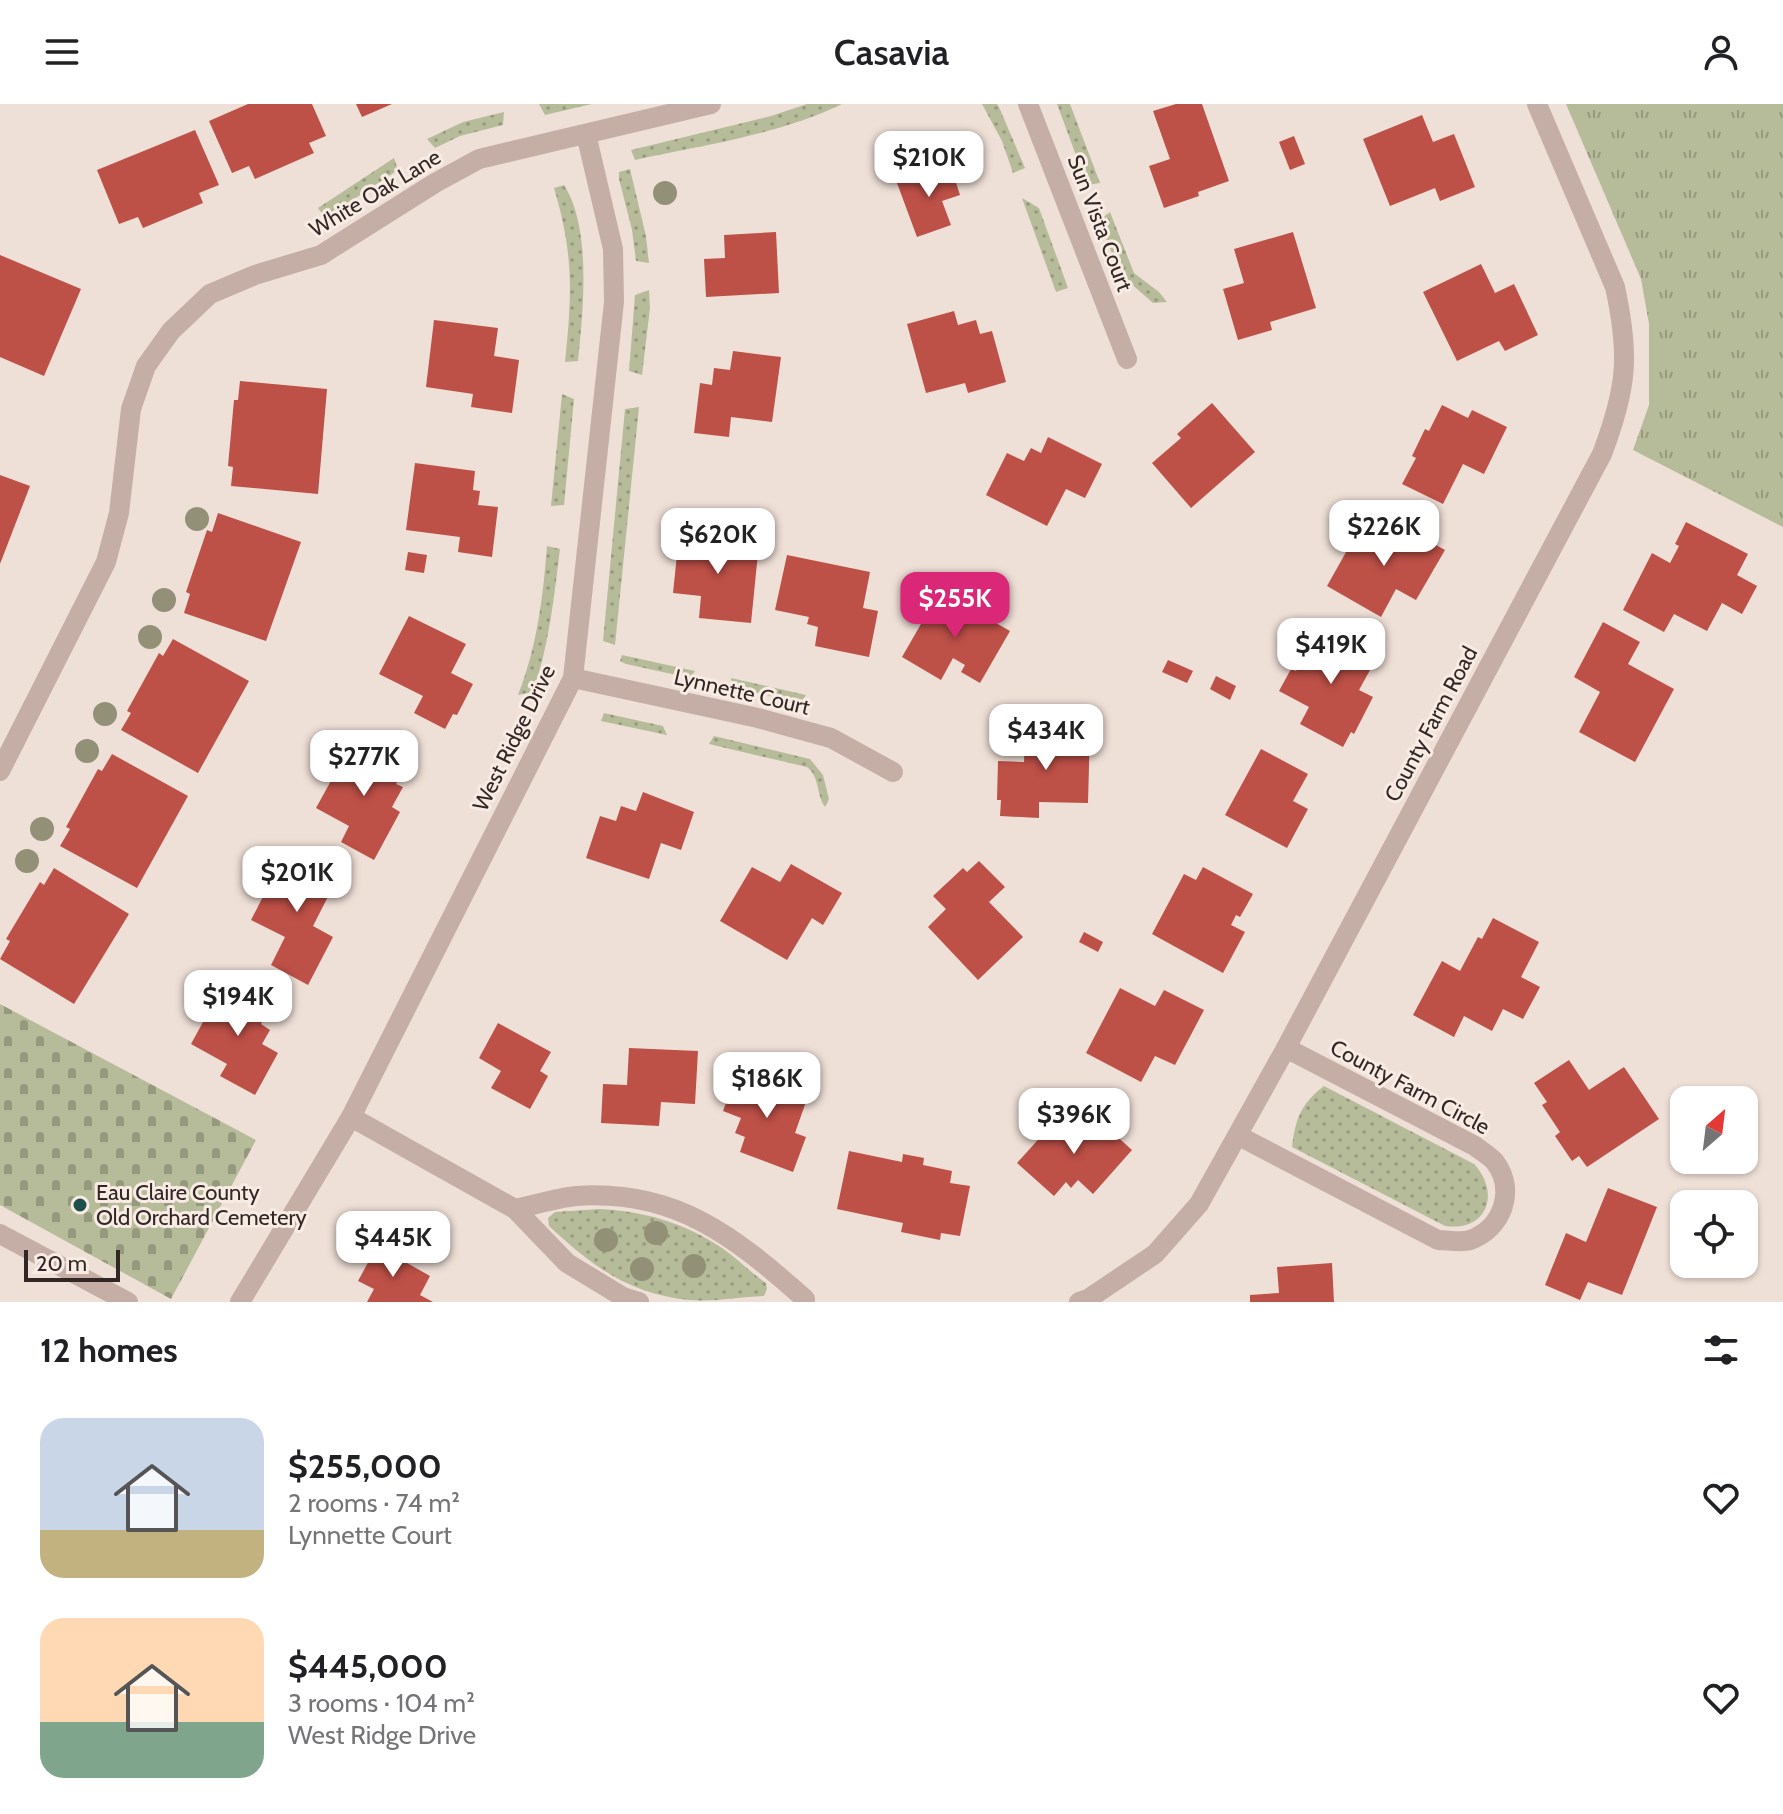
<!DOCTYPE html>
<meta charset="utf-8">
<style>
body{margin:0;font-family:Cabin,sans-serif;background:#f6f6f6;color:#202124;height:100vh;display:flex;flex-direction:column;font-size:30px;white-space:nowrap}
*{box-sizing:border-box;margin:0}
p{font-size:26px;color:#757577}
.icon{flex:none;width:44px;height:44px;fill:none;stroke:currentColor;stroke-width:2;stroke-linecap:round;stroke-linejoin:round}
.map{position:relative;height:1198px;overflow:hidden}
.details{display:flex;flex-direction:column;background:#fff;flex:1}
.details>*{flex:none}
.needle{width:52px;rotate:28deg}
.fabs{position:absolute;left:1670px;top:982px;display:grid;gap:16px}
.fabs a{display:grid;place-items:center;width:88px;height:88px;border-radius:16px;background:#fff;box-shadow:0 2px 6px #0004;font-size:40px}
.scale{position:absolute;left:24px;bottom:20px;width:96px;box-sizing:border-box;padding-left:8px;border:4px solid #322725;border-top:0;font-size:22px;line-height:28px;white-space:nowrap;color:#322725;-webkit-text-stroke:6px #f7ebe3;paint-order:stroke}
.price{position:absolute;translate:-50% -68px;padding:0 18px;border-radius:16px;background:#fff;color:#222;font-size:26px;line-height:52px;filter:drop-shadow(0 2px 4px #0008)}
.price::after{content:'';position:absolute;left:50%;top:48px;width:24px;height:18px;margin-left:-12px;background:inherit;clip-path:polygon(0 0,100% 0,50% 100%)}
.price.current{background:#db2777;color:#fff}
ul{padding:0;list-style:none}
li{display:flex;align-items:center;gap:24px;height:200px;padding:0 40px}
li span{display:grid;place-items:center;flex:none;width:224px;height:160px;border-radius:24px;color:#555}
li>.icon{margin-inline-start:auto}
span .icon{width:96px;height:96px;fill:#fffc;stroke-width:1}
li b{font-size:34px}
h2{display:flex;justify-content:space-between;align-items:center;height:96px;padding:0 40px;font-size:34px}
header{display:flex;justify-content:space-between;align-items:center;height:104px;padding:0 40px;background:#fff;font-size:36px;font-weight:600}
.map>svg:first-child{display:block}
</style>
<header><svg class="icon" aria-label="menu" viewBox="0 0 24 24"><path d="M4 6h16M4 12h16M4 18h16"/></svg>Casavia<svg class="icon" aria-label="person" viewBox="0 0 24 24"><circle cx="12" cy="8" r="4"/><path d="M4 21q1-7 8-7t8 7"/></svg></header>
<div class="map">
<svg width="1783" height="1198" viewBox="0 0 1783 1198">
<defs>
<pattern id="grass-dots" width="8" height="8" patternUnits="userSpaceOnUse" patternTransform="scale(2)"><rect width="8" height="8" fill="#b6bc99"/><path d="M2 2h.1M6 6h.1" fill="none" stroke="#95997d" stroke-width="1.8" stroke-linecap="round"/></pattern>
<pattern id="cemetery-stones" width="16" height="16" patternUnits="userSpaceOnUse" patternTransform="scale(2)"><rect width="16" height="16" fill="#b6bc99"/><path d="M2 7V4a2 2 0 0 1 4 0v3zM10 15v-3a2 2 0 0 1 4 0v3z" fill="#95997d"/></pattern>
<pattern id="park-tufts" width="24" height="20" patternUnits="userSpaceOnUse" patternTransform="scale(2)"><rect width="24" height="20" fill="#b6bc99"/><path d="M3 7l-1-3M5 7V3M7 7l1-3M15 17l-1-3M17 17v-4M19 17l1-3" fill="none" stroke="#95997d"/></pattern>
</defs>
<rect width="100%" height="100%" fill="#efe0d7"/>
<g fill="url(#grass-dots)">
<path d="M 539,0 L 592,0 L 545,11 Z"/>
<path d="M 807,0 L 842,0 C 778,31 704,41 635,56 L 631,46 L 771,12 Z"/>
<path d="M 982,0 L 997,0 L 999,3 L 1025,64 L 1013,69 L 1002,37 Z"/>
<path d="M 1057,0 L 1070,0 L 1100,79 L 1087,81 Z"/>
<path d="M 504,8 L 503,21 L 460,32 L 435,44 L 427,35 L 463,18 Z"/>
<path d="M 394,54 L 398,66 L 325,114 L 318,104 Z"/>
<path d="M 630,65 L 646,132 L 649,159 L 636,157 L 632,126 L 619,75 L 619,68 Z"/>
<path d="M 564,81 C 592,124 583,208 578,257 L 565,258 C 572,190 574,151 554,84 Z"/>
<path d="M 1022,94 L 1039,104 L 1068,184 L 1056,188 Z"/>
<path d="M 1110,108 L 1134,169 L 1159,188 L 1167,198 L 1153,199 L 1120,170 L 1099,116 Z"/>
<path d="M 649,186 L 650,204 L 642,271 L 629,267 L 635,191 Z"/>
<path d="M 562,290 L 574,295 L 564,401 L 551,402 Z"/>
<path d="M 639,303 L 615,541 L 603,537 L 625,305 Z"/>
<path d="M 547,442 L 560,445 C 554,494 549,541 533,588 L 518,591 C 537,543 543,493 547,442 Z"/>
<path d="M 622,551 L 695,567 L 690,574 L 626,560 L 620,557 Z"/>
<path d="M 731,574 L 806,591 L 801,599 L 732,583 Z"/>
<path d="M 604,609 L 663,622 L 667,631 L 601,617 Z"/>
<path d="M 714,632 L 810,655 L 823,671 L 829,695 L 825,703 C 816,690 820,673 807,663 L 709,640 Z"/>
<path d="M 1324,982 L 1474,1060 C 1501,1089 1487,1128 1445,1122 L 1292,1043 C 1295,1016 1301,999 1324,982 Z"/>
<path d="M 600,1105 C 644,1107 685,1119 722,1144 C 738,1155 751,1169 766,1179 L 767,1185 L 764,1192 C 739,1193 714,1198 689,1196 C 629,1190 592,1162 549,1122 L 548,1114 L 555,1108 Z"/>
</g>
<path fill="url(#cemetery-stones)" d="M 0,900 L 256,1036 L 171,1195 L 0,1101 Z"/>
<path fill="url(#park-tufts)" d="M 1566,0 L 1783,0 L 1783,423 L 1633,346 L 1649,301 L 1649,220 L 1641,175 Z"/>
<g fill="#bd5047">
<path d="M 248,0 L 312,0 L 326,32 L 309,39 L 314,49 L 255,75 L 249,62 L 232,69 L 209,17 Z"/>
<path d="M 356,0 L 392,0 L 362,13 Z"/>
<path d="M 1176,0 L 1202,0 L 1229,77 L 1198,88 L 1199,92 L 1164,104 L 1149,62 L 1170,55 L 1153,7 Z"/>
<path d="M 1422,11 L 1433,38 L 1454,30 L 1475,83 L 1440,97 L 1435,84 L 1390,102 L 1363,35 Z"/>
<path d="M 195,26 L 219,81 L 199,89 L 203,99 L 143,124 L 138,113 L 119,120 L 97,66 Z"/>
<path d="M 1294,32 L 1305,60 L 1290,66 L 1279,38 Z"/>
<path d="M 950,60 L 960,91 L 942,97 L 951,121 L 917,133 L 897,79 Z"/>
<path d="M 776,128 L 779,189 L 706,193 L 704,155 L 725,154 L 724,131 Z"/>
<path d="M 1293,128 L 1316,204 L 1270,218 L 1272,226 L 1238,236 L 1223,185 L 1244,179 L 1234,145 Z"/>
<path d="M 0,151 L 81,185 L 44,272 L 0,253 Z"/>
<path d="M 1481,160 L 1495,189 L 1514,180 L 1538,231 L 1505,247 L 1499,237 L 1457,257 L 1423,188 Z"/>
<path d="M 954,207 L 958,221 L 976,216 L 980,230 L 992,227 L 1006,278 L 968,289 L 965,279 L 926,289 L 907,220 Z"/>
<path d="M 434,216 L 498,224 L 494,252 L 519,256 L 512,309 L 471,303 L 473,290 L 426,283 Z"/>
<path d="M 733,247 L 781,253 L 772,318 L 731,313 L 729,333 L 694,329 L 700,279 L 712,281 L 714,264 L 730,266 Z"/>
<path d="M 240,277 L 327,285 L 318,390 L 231,382 L 233,363 L 228,362 L 234,296 L 238,296 Z"/>
<path d="M 1212,299 L 1255,348 L 1191,404 L 1152,359 L 1181,334 L 1177,330 Z"/>
<path d="M 1442,301 L 1468,314 L 1472,306 L 1507,323 L 1484,370 L 1463,360 L 1443,400 L 1402,380 L 1416,354 L 1412,352 L 1425,325 L 1429,327 Z"/>
<path d="M 1048,333 L 1102,360 L 1085,394 L 1066,385 L 1047,422 L 986,391 L 1007,349 L 1024,357 L 1031,344 L 1041,349 Z"/>
<path d="M 415,359 L 475,367 L 473,386 L 480,387 L 478,401 L 498,403 L 492,453 L 458,448 L 460,433 L 406,426 Z"/>
<path d="M 0,371 L 30,382 L 0,460 Z"/>
<path d="M 218,409 L 301,438 L 266,537 L 184,509 L 190,490 L 186,488 L 207,426 L 212,428 Z"/>
<path d="M 1363,418 L 1403,441 L 1411,427 L 1445,446 L 1416,496 L 1396,485 L 1381,513 L 1327,482 Z"/>
<path d="M 1686,418 L 1748,450 L 1737,471 L 1757,482 L 1742,510 L 1722,499 L 1707,527 L 1674,510 L 1664,528 L 1623,506 L 1652,449 L 1670,459 L 1679,442 L 1675,440 Z"/>
<path d="M 679,431 L 759,439 L 751,519 L 699,514 L 701,492 L 673,489 Z"/>
<path d="M 408,448 L 427,451 L 424,469 L 405,466 Z"/>
<path d="M 787,451 L 870,468 L 863,504 L 878,507 L 869,553 L 815,542 L 818,523 L 807,520 L 809,513 L 775,506 Z"/>
<path d="M 940,487 L 1010,527 L 980,579 L 961,568 L 965,561 L 953,554 L 941,576 L 902,553 Z"/>
<path d="M 409,512 L 466,540 L 451,569 L 473,580 L 457,611 L 453,610 L 445,625 L 414,609 L 423,592 L 379,570 Z"/>
<path d="M 1603,518 L 1640,538 L 1628,560 L 1674,585 L 1635,658 L 1579,628 L 1600,588 L 1574,573 Z"/>
<path d="M 1321,521 L 1369,547 L 1361,562 L 1370,566 L 1359,586 L 1373,593 L 1354,630 L 1351,628 L 1343,643 L 1300,620 L 1309,603 L 1279,587 L 1291,565 L 1296,567 Z"/>
<path d="M 173,535 L 249,577 L 198,669 L 121,626 L 131,609 L 127,607 L 159,549 L 163,552 Z"/>
<path d="M 1168,556 L 1193,567 L 1187,579 L 1162,568 Z"/>
<path d="M 1216,572 L 1236,582 L 1230,596 L 1210,585 Z"/>
<path d="M 1025,623 L 1090,625 L 1088,699 L 1039,698 L 1039,714 L 1000,712 L 1001,696 L 997,696 L 998,657 L 1024,658 Z"/>
<path d="M 354,635 L 405,663 L 396,680 L 403,683 L 392,703 L 400,708 L 374,756 L 341,738 L 349,722 L 316,704 Z"/>
<path d="M 1261,645 L 1308,670 L 1293,697 L 1308,705 L 1287,744 L 1225,711 Z"/>
<path d="M 112,650 L 188,692 L 137,784 L 60,742 L 70,725 L 66,723 L 98,665 L 102,667 Z"/>
<path d="M 643,688 L 694,708 L 681,746 L 661,739 L 649,775 L 586,754 L 600,712 L 616,717 L 621,702 L 636,707 Z"/>
<path d="M 288,744 L 339,771 L 313,822 L 333,833 L 308,881 L 271,861 L 285,833 L 251,816 Z"/>
<path d="M 979,757 L 1005,783 L 989,798 L 1023,833 L 978,876 L 928,823 L 946,805 L 933,792 L 963,764 L 967,768 Z"/>
<path d="M 791,760 L 842,789 L 823,821 L 812,814 L 787,856 L 720,817 L 752,763 L 780,778 Z"/>
<path d="M 1203,763 L 1253,790 L 1240,813 L 1236,811 L 1231,821 L 1245,828 L 1223,869 L 1152,830 L 1184,770 L 1196,776 Z"/>
<path d="M 54,764 L 129,810 L 74,900 L 0,855 L 10,837 L 6,835 L 40,778 L 44,781 Z"/>
<path d="M 1493,814 L 1539,838 L 1521,873 L 1540,883 L 1523,915 L 1503,905 L 1492,927 L 1464,912 L 1454,933 L 1413,911 L 1442,857 L 1460,867 L 1478,833 L 1482,835 Z"/>
<path d="M 1084,828 L 1103,838 L 1098,848 L 1079,838 Z"/>
<path d="M 225,878 L 270,903 L 261,920 L 270,926 L 262,940 L 278,949 L 255,991 L 220,972 L 227,960 L 191,940 Z"/>
<path d="M 1120,884 L 1155,902 L 1164,886 L 1204,906 L 1175,961 L 1155,952 L 1141,978 L 1086,949 Z"/>
<path d="M 498,919 L 551,948 L 540,967 L 548,972 L 530,1005 L 491,984 L 501,967 L 479,954 Z"/>
<path d="M 629,944 L 698,947 L 695,1000 L 661,998 L 659,1022 L 601,1019 L 603,980 L 627,981 Z"/>
<path d="M 1569,956 L 1589,986 L 1624,963 L 1659,1015 L 1587,1063 L 1579,1052 L 1572,1057 L 1555,1032 L 1560,1028 L 1542,1001 L 1547,998 L 1534,979 Z"/>
<path d="M 738,966 L 808,992 L 795,1029 L 806,1033 L 793,1068 L 740,1048 L 745,1033 L 735,1029 L 741,1014 L 723,1007 Z"/>
<path d="M 1064,1007 L 1091,1032 L 1102,1019 L 1132,1046 L 1093,1090 L 1078,1076 L 1071,1084 L 1066,1078 L 1054,1092 L 1017,1059 Z"/>
<path d="M 849,1047 L 902,1058 L 903,1050 L 924,1054 L 923,1061 L 952,1067 L 950,1079 L 970,1082 L 960,1132 L 941,1129 L 940,1136 L 901,1128 L 903,1119 L 837,1105 Z"/>
<path d="M 1608,1084 L 1657,1103 L 1622,1191 L 1588,1178 L 1580,1196 L 1545,1181 L 1566,1129 L 1586,1138 Z"/>
<path d="M 377,1142 L 430,1172 L 420,1191 L 433,1198 L 367,1198 L 374,1185 L 358,1177 Z"/>
<path d="M 1332,1159 L 1334,1198 L 1250,1198 L 1250,1191 L 1279,1189 L 1277,1163 Z"/>
</g>
<g fill="none" stroke-linecap="round" stroke-linejoin="round">
<g stroke="#c5aea5" stroke-width="20">
<path d="M 1028,0 L 1127,255"/>
<path d="M 573,574 L 758,614 L 831,634 L 893,668"/>
<path d="M 0,667 L 106,458 L 119,409 L 131,305 L 146,262 L 171,227 L 210,190 L 255,171 L 321,151 L 435,79 L 479,55 L 711,0"/>
<path d="M 351,1013 L 515,1105 L 567,1159 L 623,1193 L 639,1198"/>
<path d="M 1239,1032 L 1438,1136 C 1448,1136 1461,1139 1470,1136 C 1503,1124 1516,1086 1495,1058 C 1490,1052 1481,1047 1475,1042 L 1286,944"/>
<path d="M 515,1105 C 535,1101 556,1094 576,1092 C 676,1085 735,1133 805,1195"/>
<path d="M 0,1130 L 128,1198"/>
<path d="M 240,1198 L 351,1013 L 573,574 L 614,198 L 613,145 L 586,30"/>
<path d="M 1079,1198 L 1088,1195 L 1155,1150 L 1199,1100 L 1286,944 L 1602,350 C 1627,284 1630,252 1615,183 L 1537,0"/>
</g>
</g>
<g fill="#939078">
<circle cx="665" cy="89" r="12"/>
<circle cx="197" cy="415" r="12"/>
<circle cx="164" cy="496" r="12"/>
<circle cx="150" cy="533" r="12"/>
<circle cx="105" cy="610" r="12"/>
<circle cx="87" cy="647" r="12"/>
<circle cx="42" cy="725" r="12"/>
<circle cx="27" cy="757" r="12"/>
<circle cx="656" cy="1129" r="12"/>
<circle cx="606" cy="1136" r="12"/>
<circle cx="694" cy="1162" r="12"/>
<circle cx="642" cy="1165" r="12"/>
</g>
<circle fill="#1e504b" stroke="#f7ebe3" stroke-width="3" cx="80" cy="1101" r="8"/>
<g text-anchor="middle" dominant-baseline="central" stroke-width="6" stroke-linejoin="round" paint-order="stroke">
<g font-size="22" fill="#322725" stroke="#f7ebe3">
<text transform="translate(375 89) rotate(-31)">White Oak Lane</text>
<text transform="translate(1100 119) rotate(69)">Sun Vista Court</text>
<text transform="translate(742 588) rotate(13)">Lynnette Court</text>
<text transform="translate(1431 620) rotate(-62)">County Farm Road</text>
<text transform="translate(514 634) rotate(-64)">West Ridge Drive</text>
<text transform="translate(1410 983) rotate(28)">County Farm Circle</text>
</g>
<g font-size="22" fill="#322725" stroke="#f7ebe3" text-anchor="start">
<text x="96" y="1088">Eau Claire County<tspan x="96" dy="25">Old Orchard Cemetery</tspan></text>
</g>
</g>
</svg>
<div class="fabs">
<a><svg class="needle" viewBox="-14 -14 28 28"><path d="M0-13l5 13h-10z" fill="#e53935"/><path d="M0 13l5-13h-10z" fill="#757577"/></svg></a>
<a><svg class="icon" aria-label="locate" viewBox="0 0 24 24"><circle cx="12" cy="12" r="6"/><path d="M12 2v4M12 18v4M2 12h4M18 12h4"/></svg></a>
</div>
<div class="scale">20 m</div>
<b class="price" style="left:929px;top:95px">$210K</b>
<b class="price" style="left:1384px;top:464px">$226K</b>
<b class="price" style="left:718px;top:472px">$620K</b>
<b class="price current" style="left:955px;top:536px">$255K</b>
<b class="price" style="left:1331px;top:582px">$419K</b>
<b class="price" style="left:1046px;top:668px">$434K</b>
<b class="price" style="left:364px;top:694px">$277K</b>
<b class="price" style="left:297px;top:810px">$201K</b>
<b class="price" style="left:238px;top:934px">$194K</b>
<b class="price" style="left:767px;top:1016px">$186K</b>
<b class="price" style="left:1074px;top:1052px">$396K</b>
<b class="price" style="left:393px;top:1175px">$445K</b>
</div>
<section class="details">
<h2>12 homes<svg class="icon" aria-label="filters" viewBox="0 0 24 24"><path d="M4 7h16M4 17h16"/><circle cx="9" cy="7" r="2"/><circle cx="15" cy="17" r="2"/></svg></h2>
<ul>
<li><span style="background:linear-gradient(#c9d6e8 70%,#c2b280 0)"><svg class="icon" aria-label="home" viewBox="0 0 24 24"><path d="M3 11l9-7 9 7M6 9v11h12V9"/></svg></span><div><b>$255,000</b><p>2 rooms · 74 m²</p><p>Lynnette Court</p></div><svg class="icon" aria-label="heart" viewBox="0 0 24 24"><path d="M12 20l-8-8c-3-5 5-10 8-4 3-6 11-1 8 4z"/></svg></li>
<li><span style="background:linear-gradient(#ffd9b3 65%,#7fa58c 0)"><svg class="icon" aria-label="home" viewBox="0 0 24 24"><path d="M3 11l9-7 9 7M6 9v11h12V9"/></svg></span><div><b>$445,000</b><p>3 rooms · 104 m²</p><p>West Ridge Drive</p></div><svg class="icon" aria-label="heart" viewBox="0 0 24 24"><path d="M12 20l-8-8c-3-5 5-10 8-4 3-6 11-1 8 4z"/></svg></li>
</ul>
</section>
